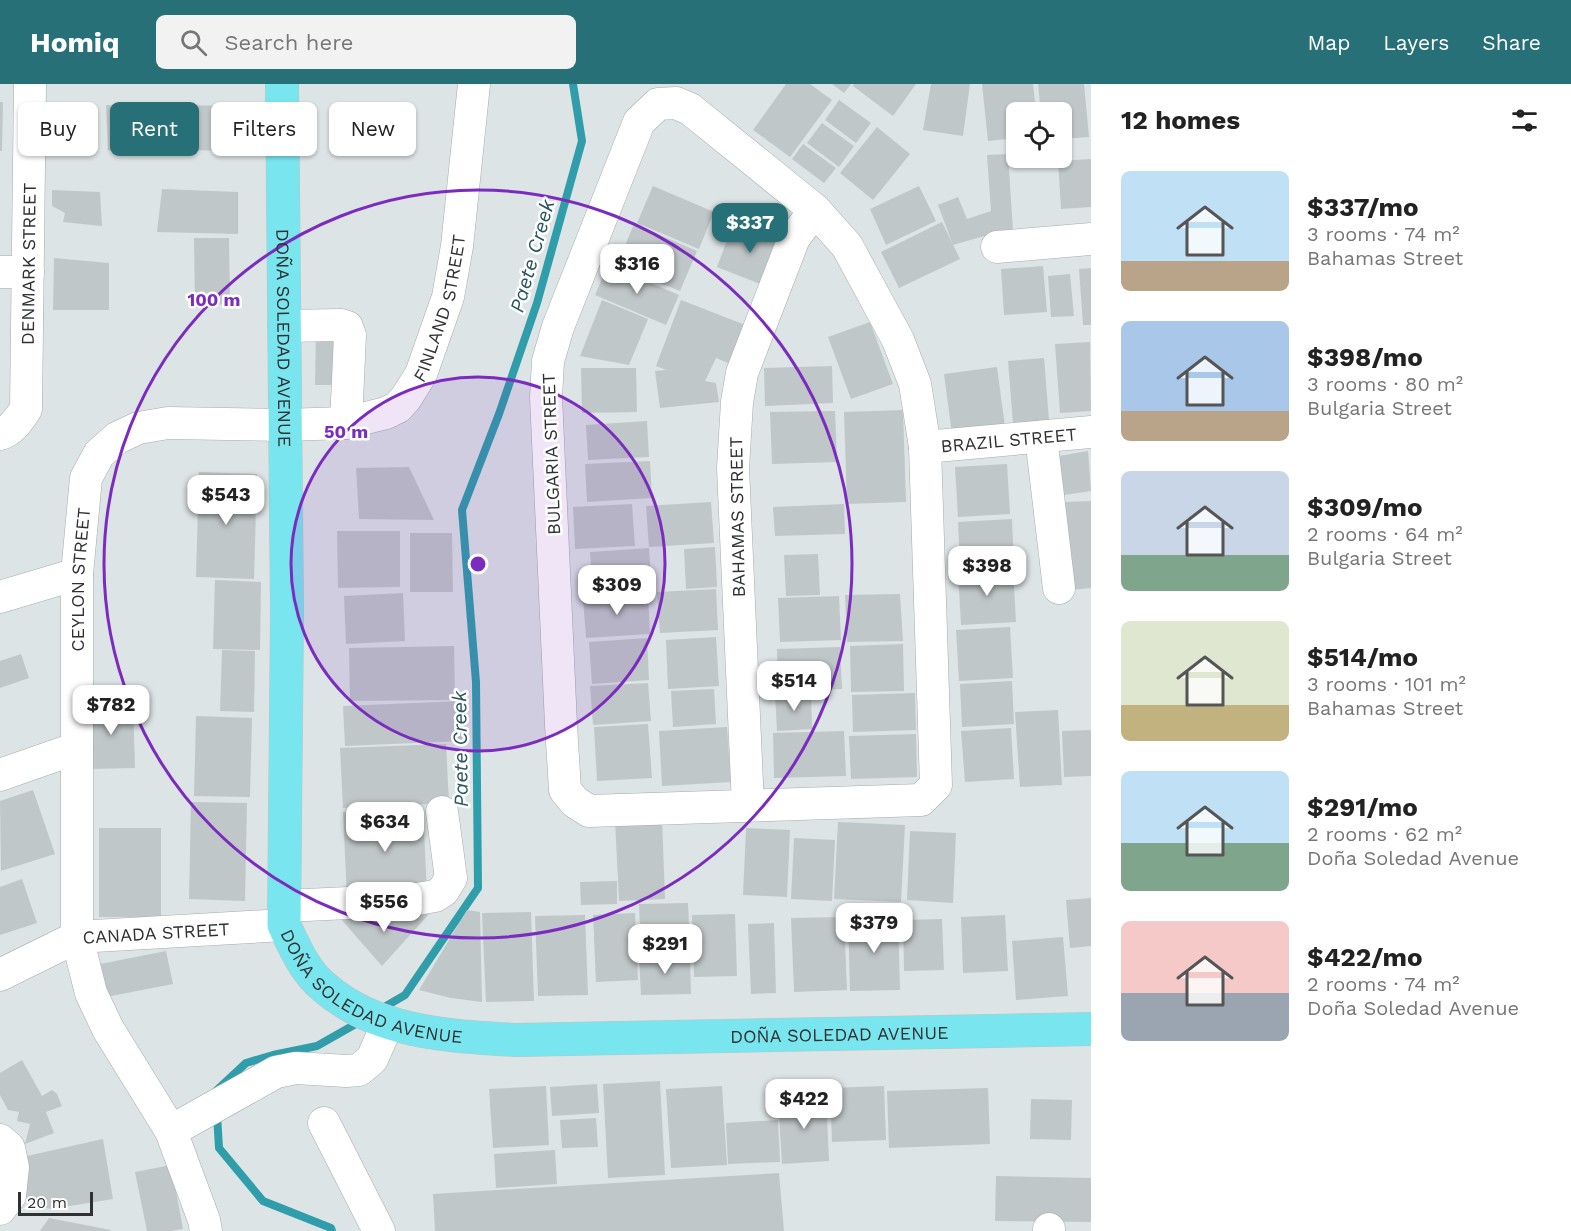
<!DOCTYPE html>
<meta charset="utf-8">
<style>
body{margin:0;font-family:"Work Sans",sans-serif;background:#f2f2f2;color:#222;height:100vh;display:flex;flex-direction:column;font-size:22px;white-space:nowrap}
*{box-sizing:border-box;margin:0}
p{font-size:20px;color:#767676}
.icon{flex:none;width:33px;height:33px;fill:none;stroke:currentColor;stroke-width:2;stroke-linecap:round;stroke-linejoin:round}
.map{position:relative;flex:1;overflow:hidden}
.details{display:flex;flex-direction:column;background:#fff;width:480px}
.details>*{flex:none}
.guide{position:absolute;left:18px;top:18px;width:570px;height:54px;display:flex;gap:12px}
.buttons{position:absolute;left:1006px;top:18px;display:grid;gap:12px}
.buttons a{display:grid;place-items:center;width:66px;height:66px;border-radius:9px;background:#fff;box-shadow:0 2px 4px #0004;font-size:30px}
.scale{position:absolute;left:18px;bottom:15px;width:75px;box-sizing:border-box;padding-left:6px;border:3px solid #2f3132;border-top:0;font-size:16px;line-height:21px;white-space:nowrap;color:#2f3132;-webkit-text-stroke:4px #fff;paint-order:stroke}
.price{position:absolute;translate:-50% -51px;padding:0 14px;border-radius:12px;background:#fff;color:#222;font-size:20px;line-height:39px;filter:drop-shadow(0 2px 3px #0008)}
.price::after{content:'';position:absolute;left:50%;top:36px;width:18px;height:14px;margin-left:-9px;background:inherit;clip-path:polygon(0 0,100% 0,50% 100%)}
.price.active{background:#277078;color:#fff}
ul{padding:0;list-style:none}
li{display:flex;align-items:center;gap:18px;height:150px;padding:0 30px}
li span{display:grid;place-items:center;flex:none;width:168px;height:120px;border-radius:9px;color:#555}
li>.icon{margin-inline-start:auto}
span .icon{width:72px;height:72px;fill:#fffc;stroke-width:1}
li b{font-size:26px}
h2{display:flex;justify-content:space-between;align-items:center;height:72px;padding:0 30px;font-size:26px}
.chip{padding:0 21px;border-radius:9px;background:#fff;box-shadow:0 2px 4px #0004;font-size:21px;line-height:54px}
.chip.active{background:#277078;color:#fff}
header{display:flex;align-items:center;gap:36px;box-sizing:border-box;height:84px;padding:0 30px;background:#277078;color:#fff}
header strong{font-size:28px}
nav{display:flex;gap:33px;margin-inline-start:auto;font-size:21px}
.search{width:420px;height:54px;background:#f2f2f2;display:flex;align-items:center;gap:15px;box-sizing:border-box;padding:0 21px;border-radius:9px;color:#767676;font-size:22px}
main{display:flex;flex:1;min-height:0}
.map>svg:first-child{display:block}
</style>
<header>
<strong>Homiq</strong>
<div class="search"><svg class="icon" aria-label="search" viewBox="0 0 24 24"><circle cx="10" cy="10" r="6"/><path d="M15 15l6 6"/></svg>Search here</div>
<nav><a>Map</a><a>Layers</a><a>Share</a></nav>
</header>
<main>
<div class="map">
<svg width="1091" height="1147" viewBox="0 0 1091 1147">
<rect width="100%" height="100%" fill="#dde4e5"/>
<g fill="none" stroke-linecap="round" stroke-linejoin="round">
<g stroke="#2f9eaa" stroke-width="8">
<path d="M 381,925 L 405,911 L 478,804 L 476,598 L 462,426 L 499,330 L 537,219 L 582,57 L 573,0"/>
<path d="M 216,1007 L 246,979 L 273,971 L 317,962 L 361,937"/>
<path d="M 217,1031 L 219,1064 L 263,1117 L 331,1144 L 332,1147"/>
</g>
</g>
<g fill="#c0c7c8">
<path d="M 786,0 L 810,0 L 832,16 L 790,73 L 753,46 Z"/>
<path d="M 832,0 L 851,0 L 844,9 Z"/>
<path d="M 854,0 L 916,0 L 893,32 L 853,2 Z"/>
<path d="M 931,0 L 970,0 L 963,52 L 923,46 Z"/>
<path d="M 982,0 L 1033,0 L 1036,28 L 1017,28 L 1017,54 L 988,57 Z"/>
<path d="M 1038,0 L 1084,0 L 1089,53 L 1062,55 L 1062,28 L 1041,28 Z"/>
<path d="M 839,16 L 871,39 L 856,59 L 825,36 Z"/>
<path d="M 0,18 L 3,18 L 2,67 L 0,67 Z"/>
<path d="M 106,21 L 154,24 L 152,70 L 108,66 Z"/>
<path d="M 171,21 L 248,22 L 247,68 L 169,65 Z"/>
<path d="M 822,39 L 854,62 L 839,83 L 807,59 Z"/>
<path d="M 877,43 L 910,70 L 873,116 L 840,89 Z"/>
<path d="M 803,60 L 836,84 L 824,99 L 792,75 Z"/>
<path d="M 1008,70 L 1013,147 L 998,148 L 953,161 L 938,121 L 958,113 L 967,135 L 991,127 L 987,71 Z"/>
<path d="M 1091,75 L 1091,123 L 1061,125 L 1058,77 Z"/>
<path d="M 653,102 L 714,128 L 699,165 L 637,139 Z"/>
<path d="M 919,102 L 936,137 L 886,161 L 870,125 Z"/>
<path d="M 162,105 L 238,108 L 238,150 L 157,148 Z"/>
<path d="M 52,106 L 100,108 L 102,142 L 63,138 L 65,129 L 52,122 Z"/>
<path d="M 734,138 L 783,156 L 765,202 L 717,183 Z"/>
<path d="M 942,138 L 960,175 L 899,204 L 881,168 Z"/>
<path d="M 634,140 L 697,167 L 680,207 L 617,181 Z"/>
<path d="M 194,154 L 229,154 L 230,219 L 195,224 Z"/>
<path d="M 54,174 L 109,179 L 109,226 L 53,226 Z"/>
<path d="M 608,181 L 679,211 L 666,241 L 595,211 Z"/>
<path d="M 1043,182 L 1047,228 L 1004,231 L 1001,185 Z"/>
<path d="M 1091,184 L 1091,241 L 1083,241 L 1079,185 Z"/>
<path d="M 1070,190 L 1074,232 L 1051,233 L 1048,192 Z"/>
<path d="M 602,216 L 648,235 L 629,281 L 580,272 Z"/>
<path d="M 681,216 L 748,242 L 733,281 L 716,274 L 705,297 L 716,299 L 719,318 L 660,324 L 655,287 L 666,286 L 656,282 Z"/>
<path d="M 870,238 L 893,300 L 851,315 L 828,253 Z"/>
<path d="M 316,246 L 346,246 L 345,301 L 315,301 Z"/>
<path d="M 1090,258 L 1091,327 L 1060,329 L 1055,260 Z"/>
<path d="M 1044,274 L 1049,336 L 1013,339 L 1008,277 Z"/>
<path d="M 832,282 L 833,319 L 765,322 L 764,284 Z"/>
<path d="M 997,283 L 1005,343 L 952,350 L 944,290 Z"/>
<path d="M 581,284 L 636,284 L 637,328 L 582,329 Z"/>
<path d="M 903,326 L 906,418 L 847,420 L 844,328 Z"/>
<path d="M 835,327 L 837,378 L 772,380 L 770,328 Z"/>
<path d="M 647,337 L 649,373 L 588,376 L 586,341 Z"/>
<path d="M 1088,367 L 1091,407 L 1064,411 L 1059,372 Z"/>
<path d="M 650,377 L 652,414 L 587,418 L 585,380 Z"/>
<path d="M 1007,380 L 1010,430 L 958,433 L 955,383 Z"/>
<path d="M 409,383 L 434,436 L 359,435 L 356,384 Z"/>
<path d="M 199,388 L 257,390 L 254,495 L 196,493 Z"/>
<path d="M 1091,417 L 1091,504 L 1070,506 L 1065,418 Z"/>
<path d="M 711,418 L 714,459 L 649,463 L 646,422 Z"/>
<path d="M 632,420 L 635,462 L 575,465 L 573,423 Z"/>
<path d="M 844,420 L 845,450 L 775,452 L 773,423 Z"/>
<path d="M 1012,435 L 1014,479 L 960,482 L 958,438 Z"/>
<path d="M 337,447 L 400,447 L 400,503 L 338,504 Z"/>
<path d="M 410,449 L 452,449 L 453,508 L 410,508 Z"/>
<path d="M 715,463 L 717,503 L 686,505 L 684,465 Z"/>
<path d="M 649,464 L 651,494 L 592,497 L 590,468 Z"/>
<path d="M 818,470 L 820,511 L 786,512 L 784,471 Z"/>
<path d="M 1013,485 L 1016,538 L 961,541 L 958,487 Z"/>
<path d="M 215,496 L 261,498 L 260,566 L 213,565 Z"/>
<path d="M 716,505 L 718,546 L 660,549 L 657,508 Z"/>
<path d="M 403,509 L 405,557 L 346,560 L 344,512 Z"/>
<path d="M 900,510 L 903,557 L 847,558 L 845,511 Z"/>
<path d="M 648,511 L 650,550 L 586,554 L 583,515 Z"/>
<path d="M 839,512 L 841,556 L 780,558 L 778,514 Z"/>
<path d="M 1010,543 L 1013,594 L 959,597 L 956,546 Z"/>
<path d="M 716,553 L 719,602 L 668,605 L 666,556 Z"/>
<path d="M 647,554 L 649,596 L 592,600 L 589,558 Z"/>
<path d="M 903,560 L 904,607 L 851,608 L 850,562 Z"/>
<path d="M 454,562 L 455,616 L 350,617 L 349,564 Z"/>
<path d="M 840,563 L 842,605 L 778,608 L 777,565 Z"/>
<path d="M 222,566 L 255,567 L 254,628 L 220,627 Z"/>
<path d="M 21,570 L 29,594 L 0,604 L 0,577 Z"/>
<path d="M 1012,597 L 1014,640 L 962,643 L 960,600 Z"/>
<path d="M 648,599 L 651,637 L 593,641 L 590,602 Z"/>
<path d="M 714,605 L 716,640 L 673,643 L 671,607 Z"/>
<path d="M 915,609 L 916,646 L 853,648 L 852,611 Z"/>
<path d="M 811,610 L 812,645 L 777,647 L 775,611 Z"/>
<path d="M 460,617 L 462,657 L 345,662 L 343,622 Z"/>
<path d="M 133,618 L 135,684 L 89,685 L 87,620 Z"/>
<path d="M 1058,626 L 1062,701 L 1020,703 L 1015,628 Z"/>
<path d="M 196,632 L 252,634 L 250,713 L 194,712 Z"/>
<path d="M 648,640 L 652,694 L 597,697 L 594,643 Z"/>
<path d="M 727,643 L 731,698 L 662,702 L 659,647 Z"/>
<path d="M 1011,644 L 1014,695 L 965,698 L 961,647 Z"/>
<path d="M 1091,646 L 1091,692 L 1064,693 L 1062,647 Z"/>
<path d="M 844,647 L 846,692 L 774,694 L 773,649 Z"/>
<path d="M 916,650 L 917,693 L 851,695 L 849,652 Z"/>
<path d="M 446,660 L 449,719 L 343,724 L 340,664 Z"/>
<path d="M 33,706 L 55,770 L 1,787 L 0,717 Z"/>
<path d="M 191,718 L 247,719 L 245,817 L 189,815 Z"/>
<path d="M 423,724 L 427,810 L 347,814 L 343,728 Z"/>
<path d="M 662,735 L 665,815 L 619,817 L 615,736 Z"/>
<path d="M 838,738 L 905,741 L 901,818 L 834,815 Z"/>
<rect x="99" y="744" width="62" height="89"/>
<path d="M 746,744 L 790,746 L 787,813 L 743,811 Z"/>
<path d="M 910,747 L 956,749 L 953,819 L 907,816 Z"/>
<path d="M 794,754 L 835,756 L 832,817 L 791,815 Z"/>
<path d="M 22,795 L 37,839 L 0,851 L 0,803 Z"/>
<path d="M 617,797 L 617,820 L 581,821 L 580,798 Z"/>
<path d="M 1091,814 L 1091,862 L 1070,864 L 1066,816 Z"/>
<path d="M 688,819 L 690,866 L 641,868 L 639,820 Z"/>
<path d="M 467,826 L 480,828 L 482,918 L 451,914 L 419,906 Z"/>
<path d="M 531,828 L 534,917 L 486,918 L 482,829 Z"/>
<path d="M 635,829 L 638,896 L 596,898 L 593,831 Z"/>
<path d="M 429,830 L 382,882 L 340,834 Z"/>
<path d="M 735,830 L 737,892 L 694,893 L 692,831 Z"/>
<path d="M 585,831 L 588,911 L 538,912 L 535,832 Z"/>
<path d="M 1005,831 L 1008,887 L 963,889 L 961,833 Z"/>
<path d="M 898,832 L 900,906 L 850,907 L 848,833 Z"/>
<path d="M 844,833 L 847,906 L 794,908 L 791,834 Z"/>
<path d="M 942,835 L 944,886 L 904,887 L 903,836 Z"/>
<path d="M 774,839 L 776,909 L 751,910 L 748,840 Z"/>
<path d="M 1063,853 L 1068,912 L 1016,916 L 1012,857 Z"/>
<path d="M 166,867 L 173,900 L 101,914 L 95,881 Z"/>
<path d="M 690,872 L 691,910 L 641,911 L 639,873 Z"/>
<path d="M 22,976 L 42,1012 L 52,1006 L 57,1010 L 62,1022 L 46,1028 L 54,1049 L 25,1060 L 30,1040 L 17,1037 L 19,1028 L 8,1026 L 0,1011 L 0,989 Z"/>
<path d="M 660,997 L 665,1091 L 608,1094 L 603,1000 Z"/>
<path d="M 597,1000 L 599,1029 L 552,1032 L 550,1003 Z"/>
<path d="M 546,1002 L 549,1061 L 493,1064 L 489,1005 Z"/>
<path d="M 722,1002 L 727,1081 L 671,1084 L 666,1005 Z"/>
<path d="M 884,1002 L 886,1056 L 832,1058 L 830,1004 Z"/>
<path d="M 988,1004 L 990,1060 L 889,1064 L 887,1007 Z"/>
<path d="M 826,1012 L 829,1077 L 782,1080 L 778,1015 Z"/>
<path d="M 1031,1015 L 1072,1016 L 1071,1056 L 1030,1055 Z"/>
<path d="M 596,1034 L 598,1063 L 562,1064 L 560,1036 Z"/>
<path d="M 778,1036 L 780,1078 L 728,1080 L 726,1039 Z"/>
<path d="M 103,1055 L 113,1115 L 51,1125 L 18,1116 L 18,1074 Z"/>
<path d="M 555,1066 L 557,1100 L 496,1104 L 494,1070 Z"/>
<path d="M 171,1081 L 183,1145 L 171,1147 L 147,1147 L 135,1088 Z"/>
<path d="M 779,1089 L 784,1147 L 435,1147 L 433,1110 Z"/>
<path d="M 996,1092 L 1091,1094 L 1091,1138 L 995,1137 Z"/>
<path d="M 49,1134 L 111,1146 L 110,1147 L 40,1147 Z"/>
</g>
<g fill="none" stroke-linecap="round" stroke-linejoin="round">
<g stroke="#a4abac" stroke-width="33">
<g id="minor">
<path d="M 676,19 L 690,25 L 815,126 L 847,162 L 898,256 L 915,300 L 925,363 L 936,701 L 921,716 L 589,727 L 575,718 L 565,706 L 561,641 L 546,313 L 548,277 L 558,243 L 639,38 L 658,20 Z"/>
<path d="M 997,163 L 1091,155"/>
<path d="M 0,188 L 28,188"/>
<path d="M 284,242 L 341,241 L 347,243 L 350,251 L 346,339"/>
<path id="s1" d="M 0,350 C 12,347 19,335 26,325 L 30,0"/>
<path d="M 1041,353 L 1059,504"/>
<path id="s2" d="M 925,363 L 1091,348"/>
<path d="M 0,513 L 77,490"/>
<path d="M 0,691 L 77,664"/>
<path d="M 748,722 L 733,384 L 737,318 L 742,289 L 794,154 L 815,126"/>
<path d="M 285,822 L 411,816 L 435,812 L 443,807 L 451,794 L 442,728"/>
<path id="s3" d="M 0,891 L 77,853 L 284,841"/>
<path d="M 324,1039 L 379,1147"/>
<path d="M 171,1047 L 276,988 L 296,984 L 346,987 L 359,986 L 372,975 L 388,939"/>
<path d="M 0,1056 L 9,1064 L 13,1083 L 10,1112 L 0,1125"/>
<path id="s4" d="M 206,1147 L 204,1136 L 171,1047 L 108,945 L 91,909 L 77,853 L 77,490 L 86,394 L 99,370 L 117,354 L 138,344 L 168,339 L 284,341 L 346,339 L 386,329 L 398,323 L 406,314 L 421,290 L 448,213 L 457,162 L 474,0"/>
<path d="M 1049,1147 L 1049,1145"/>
</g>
</g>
<g stroke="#c1c1c2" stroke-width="34">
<g id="major">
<path id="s5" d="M 282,0 L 287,530 L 284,841 C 294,862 305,888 324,903 C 376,949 449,952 516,956 L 1091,945"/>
</g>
</g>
<use href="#minor" stroke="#fff" stroke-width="32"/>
<use href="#major" stroke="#79e6ef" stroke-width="33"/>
</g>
<circle cx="478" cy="480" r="187" fill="#7b2cbf" fill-opacity=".12"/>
<g fill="none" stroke="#7b2cbf" stroke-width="3">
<circle cx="478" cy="480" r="187"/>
<circle cx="478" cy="480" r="374"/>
</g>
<g text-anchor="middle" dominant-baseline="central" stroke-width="5" stroke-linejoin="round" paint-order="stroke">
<g font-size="18" fill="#2f3132" stroke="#fff">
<text stroke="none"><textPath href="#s1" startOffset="182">DENMARK STREET</textPath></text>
<text stroke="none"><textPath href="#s4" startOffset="1230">FINLAND STREET</textPath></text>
<text stroke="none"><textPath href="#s5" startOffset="254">DOÑA SOLEDAD AVENUE</textPath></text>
<text stroke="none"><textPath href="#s2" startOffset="84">BRAZIL STREET</textPath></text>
<text transform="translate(551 370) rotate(-92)">BULGARIA STREET</text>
<text transform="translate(737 433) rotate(-91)">BAHAMAS STREET</text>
<text stroke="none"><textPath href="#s4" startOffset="681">CEYLON STREET</textPath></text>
<text stroke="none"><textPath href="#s3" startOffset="165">CANADA STREET</textPath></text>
<text stroke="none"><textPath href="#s5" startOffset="956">DOÑA SOLEDAD AVENUE</textPath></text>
<text stroke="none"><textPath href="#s5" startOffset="1442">DOÑA SOLEDAD AVENUE</textPath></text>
</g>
<g font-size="20" font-style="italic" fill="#29575c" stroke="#fff">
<text transform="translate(532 172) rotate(-74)">Paete Creek</text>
<text transform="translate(460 665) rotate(-91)">Paete Creek</text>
</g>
</g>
<circle cx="478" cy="480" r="9" fill="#7b2cbf" stroke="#fff" stroke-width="3"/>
<g font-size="18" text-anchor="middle" font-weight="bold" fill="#7b2cbf" stroke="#fff" stroke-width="5" stroke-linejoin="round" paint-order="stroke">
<text x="214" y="222">100 m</text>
<text x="346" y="354">50 m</text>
</g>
</svg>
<div class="buttons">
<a><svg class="icon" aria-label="locate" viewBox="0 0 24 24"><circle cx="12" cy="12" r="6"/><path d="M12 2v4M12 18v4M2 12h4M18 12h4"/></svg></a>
</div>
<div class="scale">20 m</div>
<b class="price active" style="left:750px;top:170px">$337</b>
<b class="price" style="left:637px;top:211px">$316</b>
<b class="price" style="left:226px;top:442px">$543</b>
<b class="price" style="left:987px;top:513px">$398</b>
<b class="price" style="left:617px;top:532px">$309</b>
<b class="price" style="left:794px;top:628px">$514</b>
<b class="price" style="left:111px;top:652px">$782</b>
<b class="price" style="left:385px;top:769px">$634</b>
<b class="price" style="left:384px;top:849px">$556</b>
<b class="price" style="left:874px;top:870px">$379</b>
<b class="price" style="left:665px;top:891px">$291</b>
<b class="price" style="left:804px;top:1046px">$422</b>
<div class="guide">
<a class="chip">Buy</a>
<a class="chip active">Rent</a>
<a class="chip">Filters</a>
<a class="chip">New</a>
</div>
</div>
<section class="details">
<h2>12 homes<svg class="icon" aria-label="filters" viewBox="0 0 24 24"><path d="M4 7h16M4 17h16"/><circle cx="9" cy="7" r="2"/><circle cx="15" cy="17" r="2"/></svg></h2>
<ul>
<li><span style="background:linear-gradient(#bfe0f5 75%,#b9a48a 0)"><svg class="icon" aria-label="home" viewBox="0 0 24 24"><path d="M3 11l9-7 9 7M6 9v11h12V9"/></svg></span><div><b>$337/mo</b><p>3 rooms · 74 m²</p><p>Bahamas Street</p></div></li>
<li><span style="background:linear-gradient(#a9c7e8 75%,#b9a48a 0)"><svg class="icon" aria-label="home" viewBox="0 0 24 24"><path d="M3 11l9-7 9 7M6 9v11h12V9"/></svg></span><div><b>$398/mo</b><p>3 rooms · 80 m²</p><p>Bulgaria Street</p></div></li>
<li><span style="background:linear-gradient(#c9d6e8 70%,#7fa58c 0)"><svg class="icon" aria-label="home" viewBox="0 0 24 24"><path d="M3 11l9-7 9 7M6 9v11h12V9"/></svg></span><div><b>$309/mo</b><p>2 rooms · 64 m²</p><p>Bulgaria Street</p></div></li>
<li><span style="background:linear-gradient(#dfe7d0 70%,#c2b280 0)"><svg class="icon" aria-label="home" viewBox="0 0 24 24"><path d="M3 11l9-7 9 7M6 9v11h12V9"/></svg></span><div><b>$514/mo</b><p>3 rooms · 101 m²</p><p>Bahamas Street</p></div></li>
<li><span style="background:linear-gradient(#bfe0f5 60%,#7fa58c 0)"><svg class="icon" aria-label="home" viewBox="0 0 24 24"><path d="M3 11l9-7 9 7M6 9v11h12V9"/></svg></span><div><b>$291/mo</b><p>2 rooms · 62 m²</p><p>Doña Soledad Avenue</p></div></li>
<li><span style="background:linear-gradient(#f6c9c9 60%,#9aa5b1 0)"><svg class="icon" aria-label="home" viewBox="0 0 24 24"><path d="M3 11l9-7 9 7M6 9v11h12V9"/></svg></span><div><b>$422/mo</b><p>2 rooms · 74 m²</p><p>Doña Soledad Avenue</p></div></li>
</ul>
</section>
</main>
